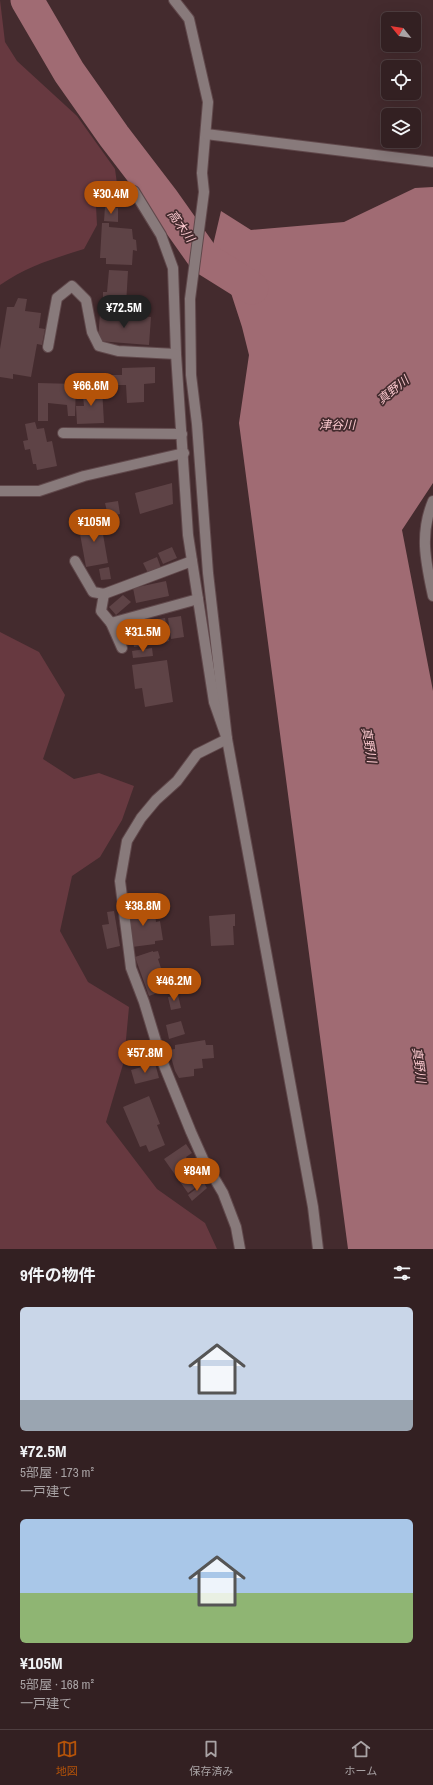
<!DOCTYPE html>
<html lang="ja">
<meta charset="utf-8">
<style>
body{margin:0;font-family:"Archivo Narrow","Noto Sans JP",sans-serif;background:#3e2d2f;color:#f1f3f6;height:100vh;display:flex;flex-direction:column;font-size:15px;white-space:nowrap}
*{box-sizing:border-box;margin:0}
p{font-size:13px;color:#a9a3a5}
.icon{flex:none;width:22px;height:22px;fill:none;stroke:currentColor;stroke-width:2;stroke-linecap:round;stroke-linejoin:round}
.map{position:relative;height:1249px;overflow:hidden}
.side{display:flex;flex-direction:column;background:#332022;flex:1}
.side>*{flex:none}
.needle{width:26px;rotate:300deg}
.controls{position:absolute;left:381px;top:12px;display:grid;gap:8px}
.controls a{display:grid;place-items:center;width:40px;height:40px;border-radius:6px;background:#332022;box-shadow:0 4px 16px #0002,0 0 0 1px #4e3e40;font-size:20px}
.price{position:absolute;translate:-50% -34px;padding:0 9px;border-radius:14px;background:#b45309;color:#fff;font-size:13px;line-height:26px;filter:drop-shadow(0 1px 2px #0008)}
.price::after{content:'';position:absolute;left:50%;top:24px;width:12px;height:9px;margin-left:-6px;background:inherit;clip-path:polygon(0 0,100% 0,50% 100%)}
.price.selected{background:#222;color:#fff}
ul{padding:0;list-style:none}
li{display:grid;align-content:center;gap:8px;height:212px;padding:0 20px}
li span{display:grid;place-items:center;height:124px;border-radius:6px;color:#555}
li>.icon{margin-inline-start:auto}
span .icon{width:72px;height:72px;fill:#fffc;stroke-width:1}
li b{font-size:17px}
h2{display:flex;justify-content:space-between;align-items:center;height:48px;padding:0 20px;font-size:17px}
.tabs{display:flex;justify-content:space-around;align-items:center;height:56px;border-top:1px solid #4e3e40;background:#332022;font-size:11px;color:#a9a3a5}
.tabs a{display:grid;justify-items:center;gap:2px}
.tabs .selected{color:#b45309}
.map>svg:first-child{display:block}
</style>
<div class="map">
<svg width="433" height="1249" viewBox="0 0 433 1249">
<rect width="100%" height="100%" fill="#442b2e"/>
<g fill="#673940">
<path d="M 0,0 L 5,42 L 17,61 L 77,116 L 115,169 L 118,191 L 96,206 L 97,225 L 84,249 C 52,259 28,266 0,285 Z"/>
<path d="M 0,632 L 39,652 L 65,695 L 43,759 L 74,779 L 99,773 L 134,786 L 122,820 L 100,857 L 72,876 L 60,931 L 88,982 L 129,1007 L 124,1061 L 106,1122 L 157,1189 L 205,1223 L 217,1249 L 0,1249 Z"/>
</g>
<path fill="#a06b73" d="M 433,187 L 433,483 L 402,530 L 433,691 L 433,1249 L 348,1249 L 239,423 L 249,355 L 242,327 L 231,293 L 210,258 L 221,211 L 251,230 L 344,222 L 415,188 Z"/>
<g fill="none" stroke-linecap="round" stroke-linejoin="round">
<path stroke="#a06b73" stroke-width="33" d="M 27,0 L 69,72 L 114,136 L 163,200 L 204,258 L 252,288"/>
</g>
<g fill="#5e4346">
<path d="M 105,207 L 118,208 L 118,222 L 104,221 Z"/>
<path d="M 102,223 L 109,223 L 109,227 L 132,229 L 133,239 L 136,240 L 137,251 L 133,250 L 132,265 L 106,264 L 106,258 L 100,258 Z"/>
<path d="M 109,270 L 128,271 L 126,305 L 103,304 L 103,292 L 107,292 Z"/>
<path d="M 18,298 L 27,299 L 25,311 L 41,313 L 39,328 L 45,329 L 42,345 L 37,344 L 31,377 L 13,374 L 13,379 L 0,377 L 0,349 L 7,307 L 14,307 Z"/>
<path d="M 100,313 L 151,317 L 149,345 L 98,341 Z"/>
<path d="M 155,367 L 155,383 L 144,384 L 144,402 L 127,403 L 126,385 L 109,385 L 108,375 L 122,375 L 122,368 Z"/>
<path d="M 38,383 L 76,384 L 75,416 L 68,416 L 67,405 L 48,403 L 48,421 L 38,421 Z"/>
<path d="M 82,384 L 89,384 L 89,389 L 102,388 L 104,423 L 77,424 L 76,406 L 84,406 Z"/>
<path d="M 35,422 L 37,429 L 44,428 L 47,442 L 52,441 L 57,466 L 37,470 L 36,464 L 33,464 L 30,449 L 25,450 L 23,441 L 28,440 L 25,424 Z"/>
<path d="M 172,483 L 173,504 L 140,514 L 135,493 Z"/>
<path d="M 118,501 L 120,514 L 108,516 L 105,503 Z"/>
<path d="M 100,517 L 108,563 L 86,567 L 80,534 L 86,533 L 83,520 Z"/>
<path d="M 172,547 L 177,558 L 163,564 L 158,553 Z"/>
<path d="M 157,557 L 161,568 L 148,573 L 143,563 Z"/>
<path d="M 109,567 L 111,579 L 101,580 L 99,569 Z"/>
<path d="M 166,581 L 169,596 L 136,603 L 133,588 Z"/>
<path d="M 123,595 L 131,602 L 116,615 L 109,607 Z"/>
<path d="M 181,616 L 184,637 L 171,639 L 168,618 Z"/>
<path d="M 165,618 L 169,641 L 134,647 L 133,639 L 124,640 L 123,630 L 132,629 L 131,624 Z"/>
<path d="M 152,648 L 153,656 L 133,658 L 132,651 Z"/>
<path d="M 167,660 L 173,702 L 145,707 L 142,688 L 135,689 L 132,665 Z"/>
<path d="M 148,906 L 149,914 L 155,913 L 156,922 L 160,921 L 163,940 L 155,941 L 155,944 L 132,947 L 126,909 Z"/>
<path d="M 114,911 L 120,946 L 107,949 L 102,925 L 109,924 L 107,912 Z"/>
<path d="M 235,914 L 235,926 L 233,926 L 234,945 L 211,946 L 209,916 Z"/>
<path d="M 153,951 L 153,952 L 158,951 L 160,958 L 158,959 L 168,989 L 149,996 L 135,957 Z"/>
<path d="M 178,995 L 181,1008 L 171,1010 L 168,997 Z"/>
<path d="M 181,1021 L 185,1034 L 169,1039 L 166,1025 Z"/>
<path d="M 205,1040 L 206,1045 L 213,1045 L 214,1058 L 202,1059 L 203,1068 L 194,1069 L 194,1076 L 179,1078 L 175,1071 L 169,1050 L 175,1049 L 175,1045 Z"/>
<path d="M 155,1063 L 159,1078 L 135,1084 L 131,1070 Z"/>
<path d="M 149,1096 L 160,1124 L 157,1125 L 165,1145 L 149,1152 L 146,1145 L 140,1147 L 123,1107 Z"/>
<path d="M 186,1144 L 192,1153 L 186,1157 L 188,1160 L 192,1158 L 198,1166 L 194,1169 L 196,1171 L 199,1168 L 207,1179 L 188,1193 L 164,1159 Z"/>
<path d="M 204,1183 L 207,1188 L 192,1201 L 188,1195 Z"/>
</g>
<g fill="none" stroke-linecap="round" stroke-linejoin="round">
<g stroke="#60484b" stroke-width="12">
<g id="minor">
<path d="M 174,0 L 189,19 L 208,102 L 202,173 L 204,192 L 190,299 L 191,375 L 197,424 L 208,573 L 227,739 L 313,1207 L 318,1249"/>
<path d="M 206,134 L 433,162"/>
<path d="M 134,191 L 161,235 L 173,268 L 176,354 L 188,535 L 214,702 L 227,739 L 197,754 L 177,781 L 156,800 L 141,818 L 127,841 L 120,881 L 131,968 L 144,1002 L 161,1058 L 191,1132 L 203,1159 L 223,1193 L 236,1227 L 240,1249"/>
<path d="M 48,347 L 57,298 L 72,286 L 86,300 L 92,332 L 99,346 L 118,351 L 176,354"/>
<path d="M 63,433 L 182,434"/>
<path d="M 0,491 L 39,491 L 84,476 L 184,453"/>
<path d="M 433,501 C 419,534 426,563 433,596"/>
<path d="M 75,561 L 93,592 L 104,594 L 192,561"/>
<path d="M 104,594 L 101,611 L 111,623"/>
<path d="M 122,648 L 111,623 L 198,599"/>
</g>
</g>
<use href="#minor" stroke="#887a7b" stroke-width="10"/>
</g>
<g text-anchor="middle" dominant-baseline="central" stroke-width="3.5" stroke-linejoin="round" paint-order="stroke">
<g font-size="12" font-style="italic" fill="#fcc9cf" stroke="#442b2e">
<text transform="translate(181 226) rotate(54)">高木川</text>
<text transform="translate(393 390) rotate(-39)">真野川</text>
<text x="337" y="425">津谷川</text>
<text transform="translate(369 745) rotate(80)">真野川</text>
<text transform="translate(419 1065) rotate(82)">真野川</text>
</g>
</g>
</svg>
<div class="controls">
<a><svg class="needle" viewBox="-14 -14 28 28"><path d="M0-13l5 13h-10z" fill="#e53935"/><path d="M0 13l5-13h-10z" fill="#a9a3a5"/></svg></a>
<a><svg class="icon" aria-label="locate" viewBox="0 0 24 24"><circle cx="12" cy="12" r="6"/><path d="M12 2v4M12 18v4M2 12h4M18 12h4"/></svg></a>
<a><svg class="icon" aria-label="layers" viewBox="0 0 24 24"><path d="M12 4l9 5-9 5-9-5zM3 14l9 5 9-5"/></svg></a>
</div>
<b class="price" style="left:111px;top:215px">¥30.4M</b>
<b class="price selected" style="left:124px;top:329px">¥72.5M</b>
<b class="price" style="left:91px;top:407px">¥66.6M</b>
<b class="price" style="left:94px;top:543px">¥105M</b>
<b class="price" style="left:143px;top:653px">¥31.5M</b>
<b class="price" style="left:143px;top:927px">¥38.8M</b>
<b class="price" style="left:174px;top:1002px">¥46.2M</b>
<b class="price" style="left:145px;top:1074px">¥57.8M</b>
<b class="price" style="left:197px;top:1192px">¥84M</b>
</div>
<section class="side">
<h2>9件の物件<svg class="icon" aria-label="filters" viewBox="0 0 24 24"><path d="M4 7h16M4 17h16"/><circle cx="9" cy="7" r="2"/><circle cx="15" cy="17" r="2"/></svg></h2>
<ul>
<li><span style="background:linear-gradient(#c9d6e8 75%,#9aa5b1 0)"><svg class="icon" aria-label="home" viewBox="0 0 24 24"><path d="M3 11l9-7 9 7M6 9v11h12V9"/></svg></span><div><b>¥72.5M</b><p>5部屋 · 173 m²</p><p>一戸建て</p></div></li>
<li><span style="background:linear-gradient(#a9c7e8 60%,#8fb573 0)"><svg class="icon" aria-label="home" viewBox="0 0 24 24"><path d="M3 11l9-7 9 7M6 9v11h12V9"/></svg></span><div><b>¥105M</b><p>5部屋 · 168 m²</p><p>一戸建て</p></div></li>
</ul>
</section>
<nav class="tabs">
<a class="selected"><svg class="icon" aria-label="map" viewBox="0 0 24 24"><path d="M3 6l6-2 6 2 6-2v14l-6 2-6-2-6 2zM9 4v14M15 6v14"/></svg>地図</a>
<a><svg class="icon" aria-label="saved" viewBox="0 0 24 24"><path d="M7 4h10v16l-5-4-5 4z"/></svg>保存済み</a>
<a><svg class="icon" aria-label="home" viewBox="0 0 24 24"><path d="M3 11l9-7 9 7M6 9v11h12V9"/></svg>ホーム</a>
</nav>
